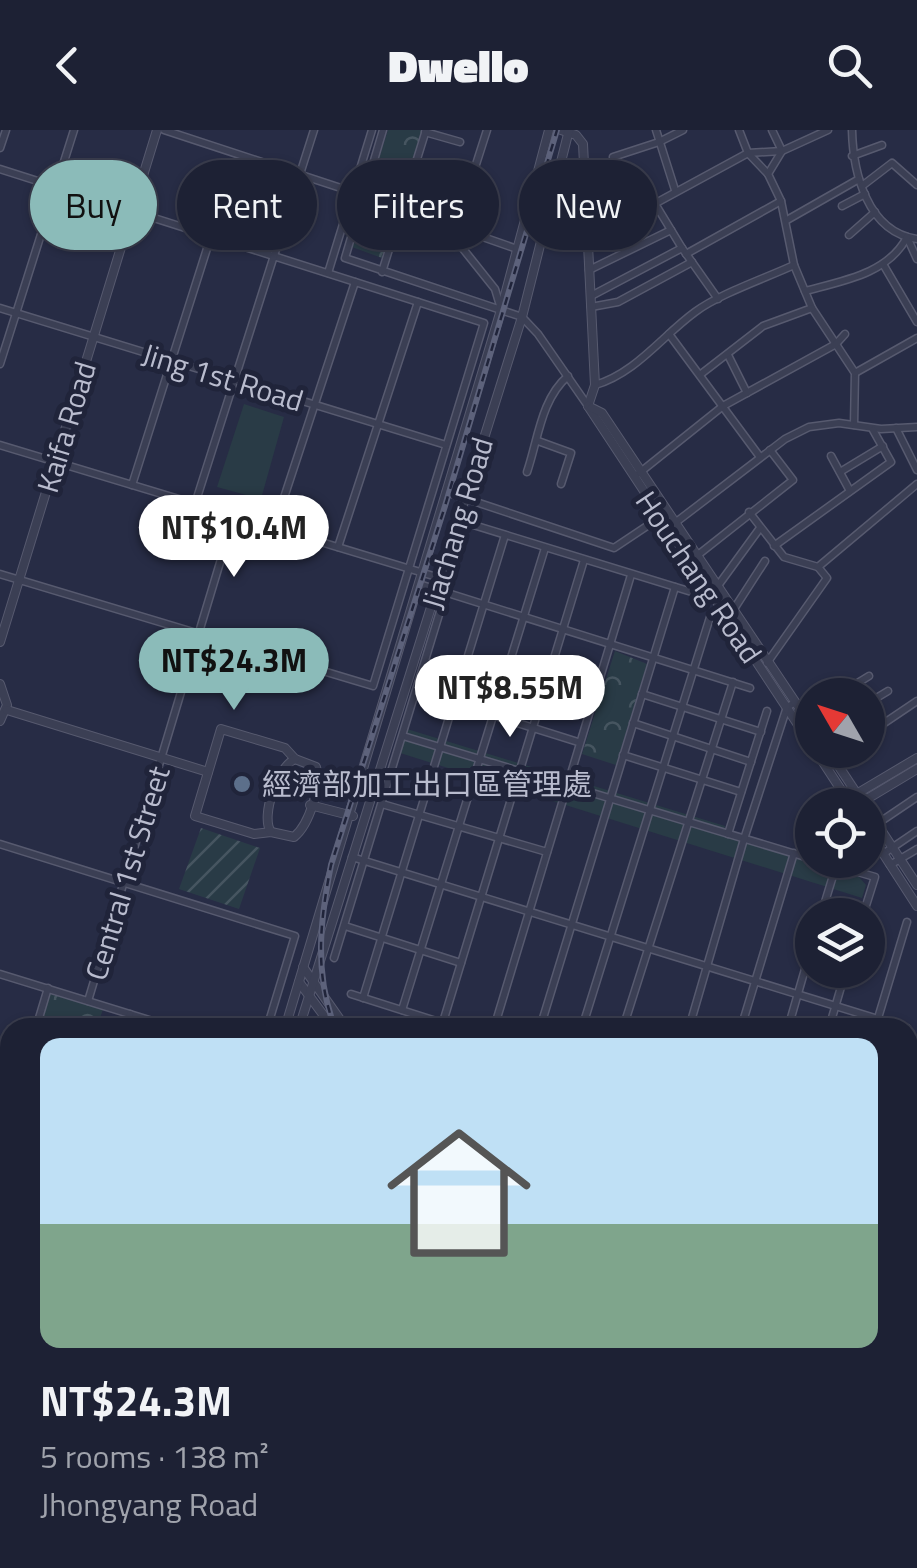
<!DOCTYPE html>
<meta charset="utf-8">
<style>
body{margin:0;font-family:"Titillium Web","Noto Sans TC",sans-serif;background:#25293c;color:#f1f3f6;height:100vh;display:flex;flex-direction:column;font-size:38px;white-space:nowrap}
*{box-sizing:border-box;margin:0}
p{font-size:32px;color:#a0a3ac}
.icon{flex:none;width:55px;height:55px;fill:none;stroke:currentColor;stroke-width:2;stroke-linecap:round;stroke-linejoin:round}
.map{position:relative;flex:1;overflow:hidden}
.details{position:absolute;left:0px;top:888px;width:918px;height:552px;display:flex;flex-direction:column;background:#1d2134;border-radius:30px 30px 0 0;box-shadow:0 2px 8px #0004,0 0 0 2px #3b3e4f}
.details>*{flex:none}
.hud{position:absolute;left:30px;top:30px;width:858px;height:90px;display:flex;gap:20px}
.needle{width:65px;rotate:309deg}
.tools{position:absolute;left:795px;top:548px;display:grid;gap:20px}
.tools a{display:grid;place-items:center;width:90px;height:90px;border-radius:50%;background:#1d2134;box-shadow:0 2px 8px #0004,0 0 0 2px #3b3e4f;font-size:50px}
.price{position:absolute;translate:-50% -85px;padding:0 22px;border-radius:35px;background:#fff;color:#222;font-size:32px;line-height:65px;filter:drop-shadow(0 2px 5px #0008)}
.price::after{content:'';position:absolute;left:50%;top:60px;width:30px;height:22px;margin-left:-15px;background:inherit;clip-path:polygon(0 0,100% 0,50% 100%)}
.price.active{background:#8bbbb9;color:#111}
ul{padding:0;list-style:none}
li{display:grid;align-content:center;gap:20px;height:530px;padding:0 40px}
li span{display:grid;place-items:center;height:310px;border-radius:20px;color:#555}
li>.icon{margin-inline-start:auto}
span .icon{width:180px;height:180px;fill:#fffc;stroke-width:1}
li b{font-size:42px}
.pill{padding:0 35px;border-radius:45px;background:#1d2134;box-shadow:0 2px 8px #0004,0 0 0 2px #3b3e4f;font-size:35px;line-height:90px}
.pill.active{background:#8bbbb9;color:#111}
header{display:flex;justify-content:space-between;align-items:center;height:130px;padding:0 40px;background:#1d2134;font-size:45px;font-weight:800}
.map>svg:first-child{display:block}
</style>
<header><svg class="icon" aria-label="back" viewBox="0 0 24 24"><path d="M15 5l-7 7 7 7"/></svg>Dwello<svg class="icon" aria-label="search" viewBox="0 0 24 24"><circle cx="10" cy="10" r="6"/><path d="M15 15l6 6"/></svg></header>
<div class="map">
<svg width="917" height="1438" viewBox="0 0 917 1438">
<defs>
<pattern id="forest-crowns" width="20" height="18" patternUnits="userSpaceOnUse" patternTransform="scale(2.5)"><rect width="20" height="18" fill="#293b46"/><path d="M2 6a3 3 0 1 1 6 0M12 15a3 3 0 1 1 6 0" fill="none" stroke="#465560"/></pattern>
<pattern id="garden-furrows" width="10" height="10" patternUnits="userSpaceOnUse" patternTransform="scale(2.5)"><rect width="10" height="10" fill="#293b46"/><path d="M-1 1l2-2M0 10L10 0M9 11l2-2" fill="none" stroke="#465560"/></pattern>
</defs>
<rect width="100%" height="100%" fill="#272c45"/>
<g fill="#293b46">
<path d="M 244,274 L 284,287 L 261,369 L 217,357 Z"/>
<path d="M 407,599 L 725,696 L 723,706 L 859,747 L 866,755 L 862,768 L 400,623 Z"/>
<path d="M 917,1232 L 917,1324 L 908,1321 L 908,1264 Z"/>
</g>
<g fill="url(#forest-crowns)">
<path d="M 388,0 L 423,0 L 400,71 L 369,60 Z"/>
<path d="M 366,73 L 398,82 L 382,128 L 352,117 Z"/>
<path d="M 615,521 L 647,534 L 616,635 L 582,624 Z"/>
<path d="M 48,858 L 104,876 L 97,897 L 36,898 Z"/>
<path d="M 10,985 L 10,1117 L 0,1114 L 0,1018 Z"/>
</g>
<path fill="url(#garden-furrows)" d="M 201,698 L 260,718 L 239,779 L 179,759 Z"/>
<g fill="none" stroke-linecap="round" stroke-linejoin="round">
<g stroke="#575a6f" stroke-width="9">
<g id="minor">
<path d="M 164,0 L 353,62"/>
<path d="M 383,0 L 345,128 L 522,187 L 538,204 L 588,276"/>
<path d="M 656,0 L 675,60"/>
<path d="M 739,0 L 748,23 L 768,44 L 781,71 L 794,135 L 812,178 L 855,243 L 854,295"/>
<path d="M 852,0 C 853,42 867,102 917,109"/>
<path d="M 425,2 L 460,12"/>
<path d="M 0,18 L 6,0"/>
<path d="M 852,26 L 882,15"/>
<path d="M 613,27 L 659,12 L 683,0"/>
<path d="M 0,39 L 484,193 L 373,556 L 0,444"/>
<path d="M 414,41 L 447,48"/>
<path d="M 768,44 L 782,21 L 772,0"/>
<path d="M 862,56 L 892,33 L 917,55"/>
<path d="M 363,65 L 517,119"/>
<path d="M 654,72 L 682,118 L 718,169"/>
<path d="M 842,76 L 865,64"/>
<path d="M 787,90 L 859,49"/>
<path d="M 444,95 L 495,159 L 501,179"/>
<path d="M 456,97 L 487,0"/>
<path d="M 849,105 L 875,82"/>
<path d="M 907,107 L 917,129"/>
<path d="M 588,110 L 748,23 L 782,21 L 828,0"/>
<path d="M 686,124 L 781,71"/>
<path d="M 883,134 L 917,192"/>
<path d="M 589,140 L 671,100"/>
<path d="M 382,142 L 426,0"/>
<path d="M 328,143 L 372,0"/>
<path d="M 805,161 C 842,151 888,144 907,107"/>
<path d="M 591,166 L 682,118"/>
<path d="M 591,177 L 618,172 L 692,132"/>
<path d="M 0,178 L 446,315"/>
<path d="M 669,204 L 760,327"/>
<path d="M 728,225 L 747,263"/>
<path d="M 0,234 L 74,0"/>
<path d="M 855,243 L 917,208"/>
<path d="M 701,244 L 763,196 L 812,178"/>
<path d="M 595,255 C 636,243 662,206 695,182 C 719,164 766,148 794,135"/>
<path d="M 896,298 L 917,340"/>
<path d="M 538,311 L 571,323 L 561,354"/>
<path d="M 0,315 L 440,448"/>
<path d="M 831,326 L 850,361"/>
<path d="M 527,342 C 538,310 541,269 568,246"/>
<path d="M 840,342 L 883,316"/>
<path d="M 638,344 L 723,276 L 836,214 L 845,204"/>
<path d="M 132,355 L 211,106"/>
<path d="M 446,362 L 614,418 L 662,386"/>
<path d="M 195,374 L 314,0"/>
<path d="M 749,382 L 784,427 L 818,437 L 917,354"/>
<path d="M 467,393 L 695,463"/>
<path d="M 671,396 L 785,309 L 809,297 L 839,293 L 881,299 L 917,297"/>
<path d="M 274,398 L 355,152"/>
<path d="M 774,416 L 891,332 L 873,300"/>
<path d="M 338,417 L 418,172"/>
<path d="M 689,432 L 793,350 L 770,320"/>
<path d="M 419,454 L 750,558"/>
<path d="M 717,457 L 760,398"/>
<path d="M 725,486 L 734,479 L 765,431"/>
<path d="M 425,532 L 588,582"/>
<path d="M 767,533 L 827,448 L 818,437"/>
<path d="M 642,564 L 761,602"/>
<path d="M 838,565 L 869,546"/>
<path d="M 454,573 L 578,612"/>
<path d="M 868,573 L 888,561"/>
<path d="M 797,592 L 812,581"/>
<path d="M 633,593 L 751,632"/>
<path d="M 868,604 L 917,571"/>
<path d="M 403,606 L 812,729"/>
<path d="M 623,625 L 741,662"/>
<path d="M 824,633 L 844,620"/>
<path d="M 382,674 L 547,722"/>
<path d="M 868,700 L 917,667"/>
<path d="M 728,704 L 767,581"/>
<path d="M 0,714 L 295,806 L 267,898"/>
<path d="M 883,724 L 917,701"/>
<path d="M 352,727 L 907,898"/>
<path d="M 817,730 L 875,747 L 863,785"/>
<path d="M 890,735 L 917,719"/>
<path d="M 821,785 L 836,736"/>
<path d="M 345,796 L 461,833"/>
<path d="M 334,828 L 467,393"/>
<path d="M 0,844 L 175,898"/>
<path d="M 351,864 L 458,898"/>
<path d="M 363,868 L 505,405"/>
<path d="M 88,871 L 234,386"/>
<path d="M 402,880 L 545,418"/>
<path d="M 443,892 L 584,430"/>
<path d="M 36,898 L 48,858"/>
<path d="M 125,898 L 130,884"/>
<path d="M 494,898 L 631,445"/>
<path d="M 540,898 L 675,457"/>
<path d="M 582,898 L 711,484"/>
<path d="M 623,898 L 733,552"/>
<path d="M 689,898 L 744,709 L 787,577 L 796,572"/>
<path d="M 741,898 L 794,723"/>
<path d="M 788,898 L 812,815"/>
<path d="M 829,898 L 846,840"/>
<path d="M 875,898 L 907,792"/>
<path d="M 908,964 L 917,933"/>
<path d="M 0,1018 L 10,985"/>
<path d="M 908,1036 L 917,1039"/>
<path d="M 908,1107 L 917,1076"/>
<path d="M 0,1114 L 10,1117"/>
<path d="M 0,1136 L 10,1139"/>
<path d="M 0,1159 L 10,1162"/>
<path d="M 908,1186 L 917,1189"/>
<path d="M 0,1277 L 10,1280"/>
<path d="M 0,1359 L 10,1363"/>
<path d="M 0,1406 L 10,1377"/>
<path d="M 281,1438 L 283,1430"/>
<path d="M 517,1438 L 519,1430"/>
</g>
</g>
<g stroke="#575a6f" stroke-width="10">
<g id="tertiary">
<path d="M 561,0 L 576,5 L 583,14 L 595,255 L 588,276"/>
<path d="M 588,276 L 812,616"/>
<path d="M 592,278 L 602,283 L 812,597"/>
<path d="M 0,512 L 157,0"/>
<path d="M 0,554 L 7,575 L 0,591"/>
<path d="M 7,580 L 208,642"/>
<path d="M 221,599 L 285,618 L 295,629 L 316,637 C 322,655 309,695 294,707 L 271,702 L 254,704 L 195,686 Z"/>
<path d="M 815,620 L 851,675"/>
<path d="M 828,620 L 859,667"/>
<path d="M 848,669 L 917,628"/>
<path d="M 310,675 L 353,686"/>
<path d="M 857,675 L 917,639"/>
<path d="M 868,680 L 917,755"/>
<path d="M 868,700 L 917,776"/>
<path d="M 271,702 C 260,686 278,637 295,629"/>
<path d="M 303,837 L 346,898"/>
<path d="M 299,852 L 333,898"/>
<path d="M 285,898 L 501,180 L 549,0"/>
<path d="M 299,898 L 522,187 L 569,0"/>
<path d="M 0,1143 L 10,1146"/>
<path d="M 0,1151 L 10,1154"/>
<path d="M 705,1430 L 710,1438"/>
<path d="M 717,1430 L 722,1438"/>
<path d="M 117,1438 L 120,1430"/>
<path d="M 132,1438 L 134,1430"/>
</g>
</g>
<use href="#minor" stroke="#3b3f54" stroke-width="6"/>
<use href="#tertiary" stroke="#3b3f54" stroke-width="8"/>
<g stroke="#5d627b" stroke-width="6">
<g id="rail">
<path d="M 335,898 C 314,843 320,791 331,735 L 445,376 L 557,0"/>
<path d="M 708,1430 L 713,1438"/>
</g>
</g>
<use href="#rail" stroke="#20243a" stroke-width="2.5" stroke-dasharray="8" stroke-linecap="butt"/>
</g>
<circle fill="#5c6f8a" stroke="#20243a" stroke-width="4" cx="242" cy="654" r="10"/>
<g text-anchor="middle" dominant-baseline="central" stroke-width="10" stroke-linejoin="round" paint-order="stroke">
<g font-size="30" fill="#b9bcce" stroke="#20243a">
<text transform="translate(223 247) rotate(17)">Jing 1st Road</text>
<text transform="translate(66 297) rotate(-73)">Kaifa Road</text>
<text transform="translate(457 393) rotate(-73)">Jiachang Road</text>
<text transform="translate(699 447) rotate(56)">Houchang Road</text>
<text transform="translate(127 743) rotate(-73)">Central 1st Street</text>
</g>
<g font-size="30" fill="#b9bcce" stroke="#20243a" text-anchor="start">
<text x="262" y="654">經濟部加工出口區管理處</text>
</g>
</g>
</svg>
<div class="tools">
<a><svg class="needle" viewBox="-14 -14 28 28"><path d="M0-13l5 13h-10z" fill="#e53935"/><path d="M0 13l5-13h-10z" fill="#a0a3ac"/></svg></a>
<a><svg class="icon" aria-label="locate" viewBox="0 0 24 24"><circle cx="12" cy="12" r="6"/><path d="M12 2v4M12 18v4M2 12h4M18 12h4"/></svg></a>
<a><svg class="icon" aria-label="layers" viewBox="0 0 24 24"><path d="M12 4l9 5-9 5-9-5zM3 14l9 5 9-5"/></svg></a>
</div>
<b class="price" style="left:234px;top:450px">NT$10.4M</b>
<b class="price active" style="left:234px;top:583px">NT$24.3M</b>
<b class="price" style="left:510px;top:610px">NT$8.55M</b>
<div class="hud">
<a class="pill active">Buy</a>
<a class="pill">Rent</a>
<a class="pill">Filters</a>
<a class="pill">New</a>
</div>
<section class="details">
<ul>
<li><span style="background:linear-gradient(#bfe0f5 60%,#7fa58c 0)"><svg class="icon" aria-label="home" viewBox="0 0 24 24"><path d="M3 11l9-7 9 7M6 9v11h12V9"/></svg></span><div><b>NT$24.3M</b><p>5 rooms · 138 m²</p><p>Jhongyang Road</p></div></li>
</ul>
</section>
</div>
